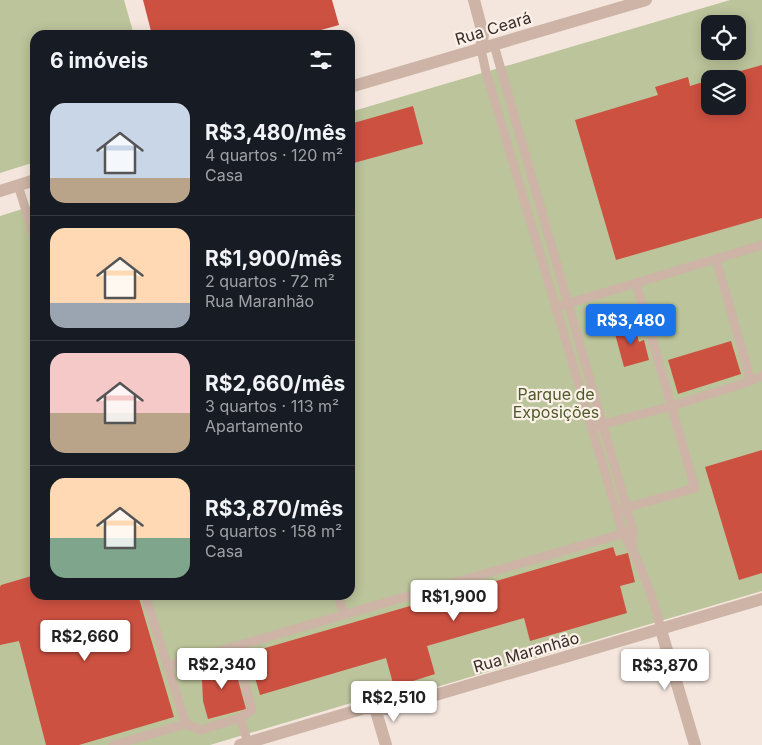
<!DOCTYPE html>
<html lang="pt">
<meta charset="utf-8">
<style>
body{margin:0;font-family:Inter,sans-serif;background:#20242c;color:#f1f3f6;height:100vh;display:flex;flex-direction:column;font-size:19px;white-space:nowrap}
*{box-sizing:border-box;margin:0}
p{font-size:16px;color:#9ea1a6}
.icon{flex:none;width:28px;height:28px;fill:none;stroke:currentColor;stroke-width:2;stroke-linecap:round;stroke-linejoin:round}
.map{position:relative;flex:1;overflow:hidden}
.panel{position:absolute;left:30px;top:30px;width:325px;height:570px;display:flex;flex-direction:column;background:#171b24;border-radius:15px;box-shadow:0 2px 12px #0003}
.panel>*{flex:none}
.buttons{position:absolute;left:701px;top:15px;display:grid;gap:10px}
.buttons a{display:grid;place-items:center;width:45px;height:45px;border-radius:10px;background:#171b24;box-shadow:0 2px 12px #0003;font-size:25px}
.price{position:absolute;translate:-50% -42px;padding:0 11px;border-radius:5px;background:#fff;color:#222;font-size:16px;line-height:32px;filter:drop-shadow(0 1px 2px #0008)}
.price::after{content:'';position:absolute;left:50%;top:30px;width:15px;height:11px;margin-left:-8px;background:inherit;clip-path:polygon(0 0,100% 0,50% 100%)}
.price.selected{background:#1a73e8;color:#fff}
ul{padding:0;list-style:none}
li{display:flex;align-items:center;gap:15px;height:125px;padding:0 20px}
li+li{border-top:1px solid #363941}
li span{display:grid;place-items:center;flex:none;width:140px;height:100px;border-radius:15px;color:#555}
li>.icon{margin-inline-start:auto}
span .icon{width:60px;height:60px;fill:#fffc;stroke-width:1}
li b{font-size:21px}
h2{display:flex;justify-content:space-between;align-items:center;height:60px;padding:0 20px;font-size:21px}
.map>svg:first-child{display:block}
</style>
<div class="map">
<svg width="762" height="745" viewBox="0 0 762 745">
<rect width="100%" height="100%" fill="#f4e6dd"/>
<g fill="#bcc49b" fill-rule="evenodd">
<path d="M 0,0 L 124,0 L 134,35 L 35,35 L 35,162 L 0,173 Z"/>
<path d="M 730,0 L 762,0 L 762,591 L 396,699 L 378,695 L 210,745 L 0,745 L 0,216 L 35,205 L 35,595 L 350,595 L 350,112 ZM 710,24 L 738,24 L 738,51 L 710,51 ZM 710,79 L 738,79 L 738,106 L 710,106 Z"/>
</g>
<g fill="#cd5141">
<path d="M 143,0 L 332,0 L 339,25 L 303,35 L 152,35 Z"/>
<path d="M 762,65 L 762,218 L 616,260 L 575,120 L 658,95 L 655,87 L 688,77 L 690,86 L 710,80 L 710,106 L 738,106 L 738,79 L 716,78 Z"/>
<path d="M 413,106 L 423,144 L 350,164 L 350,124 Z"/>
<path d="M 634,325 L 639,342 L 644,340 L 649,360 L 624,367 L 614,330 Z"/>
<path d="M 731,341 L 741,374 L 678,394 L 668,360 Z"/>
<path d="M 762,450 L 762,573 L 739,580 L 705,467 Z"/>
<path d="M 613,547 L 616,556 L 628,553 L 635,582 L 620,586 L 627,613 L 530,641 L 524,618 L 427,646 L 435,674 L 394,687 L 386,658 L 260,695 L 248,653 Z"/>
<path d="M 35,575 L 35,595 L 138,595 L 174,717 L 79,745 L 46,745 L 19,641 L 0,645 L 0,587 L 1,585 Z"/>
<path d="M 232,658 L 246,709 L 208,719 L 203,701 L 202,680 L 204,676 L 218,662 Z"/>
</g>
<g fill="none" stroke-linecap="round" stroke-linejoin="round">
<g stroke="#cdb4a7" stroke-width="9">
<path d="M 494,45 L 633,530 L 632,548"/>
<path d="M 481,49 L 486,72 L 623,533 C 638,557 655,601 661,630"/>
<path d="M 18,185 L 35,240"/>
<path d="M 716,259 L 751,381"/>
<path d="M 563,305 L 762,245"/>
<path d="M 597,426 L 672,406 L 751,381 L 762,376"/>
<path d="M 622,509 L 695,488 L 636,283"/>
<path d="M 145,595 L 186,724"/>
<path d="M 338,595 L 344,615"/>
<path d="M 235,646 L 252,710 L 240,718 L 248,743"/>
<path d="M 168,666 L 628,532"/>
<path d="M 113,745 L 186,724 L 201,730 L 240,718"/>
</g>
<g stroke="#cdb4a7" stroke-width="12">
<path d="M 474,0 L 483,34 L 481,49"/>
<path d="M 350,87 L 646,0"/>
<path d="M 0,191 L 35,180"/>
<path d="M 661,630 L 695,745"/>
<path d="M 375,708 L 386,745"/>
<path d="M 240,745 L 365,708 L 388,709 L 762,599"/>
</g>
</g>
<g text-anchor="middle" dominant-baseline="central" stroke-width="4.5" stroke-linejoin="round" paint-order="stroke">
<g font-size="16" fill="#392b28" stroke="#fbf1e9">
<text transform="translate(493 28) rotate(-17)">Rua Ceará</text>
<text transform="translate(526 652) rotate(-16)">Rua Maranhão</text>
</g>
<g font-size="16" fill="#4e592a" stroke="#fbf1e9">
<text x="556" y="394">Parque de<tspan x="556" dy="18">Exposições</tspan></text>
</g>
</g>
</svg>
<div class="buttons">
<a><svg class="icon" aria-label="locate" viewBox="0 0 24 24"><circle cx="12" cy="12" r="6"/><path d="M12 2v4M12 18v4M2 12h4M18 12h4"/></svg></a>
<a><svg class="icon" aria-label="layers" viewBox="0 0 24 24"><path d="M12 4l9 5-9 5-9-5zM3 14l9 5 9-5"/></svg></a>
</div>
<b class="price selected" style="left:631px;top:346px">R$3,480</b>
<b class="price" style="left:454px;top:622px">R$1,900</b>
<b class="price" style="left:85px;top:662px">R$2,660</b>
<b class="price" style="left:222px;top:690px">R$2,340</b>
<b class="price" style="left:665px;top:691px">R$3,870</b>
<b class="price" style="left:394px;top:723px">R$2,510</b>
<section class="panel">
<h2>6 imóveis<svg class="icon" aria-label="filters" viewBox="0 0 24 24"><path d="M4 7h16M4 17h16"/><circle cx="9" cy="7" r="2"/><circle cx="15" cy="17" r="2"/></svg></h2>
<ul>
<li><span style="background:linear-gradient(#c9d6e8 75%,#b9a48a 0)"><svg class="icon" aria-label="home" viewBox="0 0 24 24"><path d="M3 11l9-7 9 7M6 9v11h12V9"/></svg></span><div><b>R$3,480/mês</b><p>4 quartos · 120 m²</p><p>Casa</p></div></li>
<li><span style="background:linear-gradient(#ffd9b3 75%,#9aa5b1 0)"><svg class="icon" aria-label="home" viewBox="0 0 24 24"><path d="M3 11l9-7 9 7M6 9v11h12V9"/></svg></span><div><b>R$1,900/mês</b><p>2 quartos · 72 m²</p><p>Rua Maranhão</p></div></li>
<li><span style="background:linear-gradient(#f6c9c9 60%,#b9a48a 0)"><svg class="icon" aria-label="home" viewBox="0 0 24 24"><path d="M3 11l9-7 9 7M6 9v11h12V9"/></svg></span><div><b>R$2,660/mês</b><p>3 quartos · 113 m²</p><p>Apartamento</p></div></li>
<li><span style="background:linear-gradient(#ffd9b3 60%,#7fa58c 0)"><svg class="icon" aria-label="home" viewBox="0 0 24 24"><path d="M3 11l9-7 9 7M6 9v11h12V9"/></svg></span><div><b>R$3,870/mês</b><p>5 quartos · 158 m²</p><p>Casa</p></div></li>
</ul>
</section>
</div>
